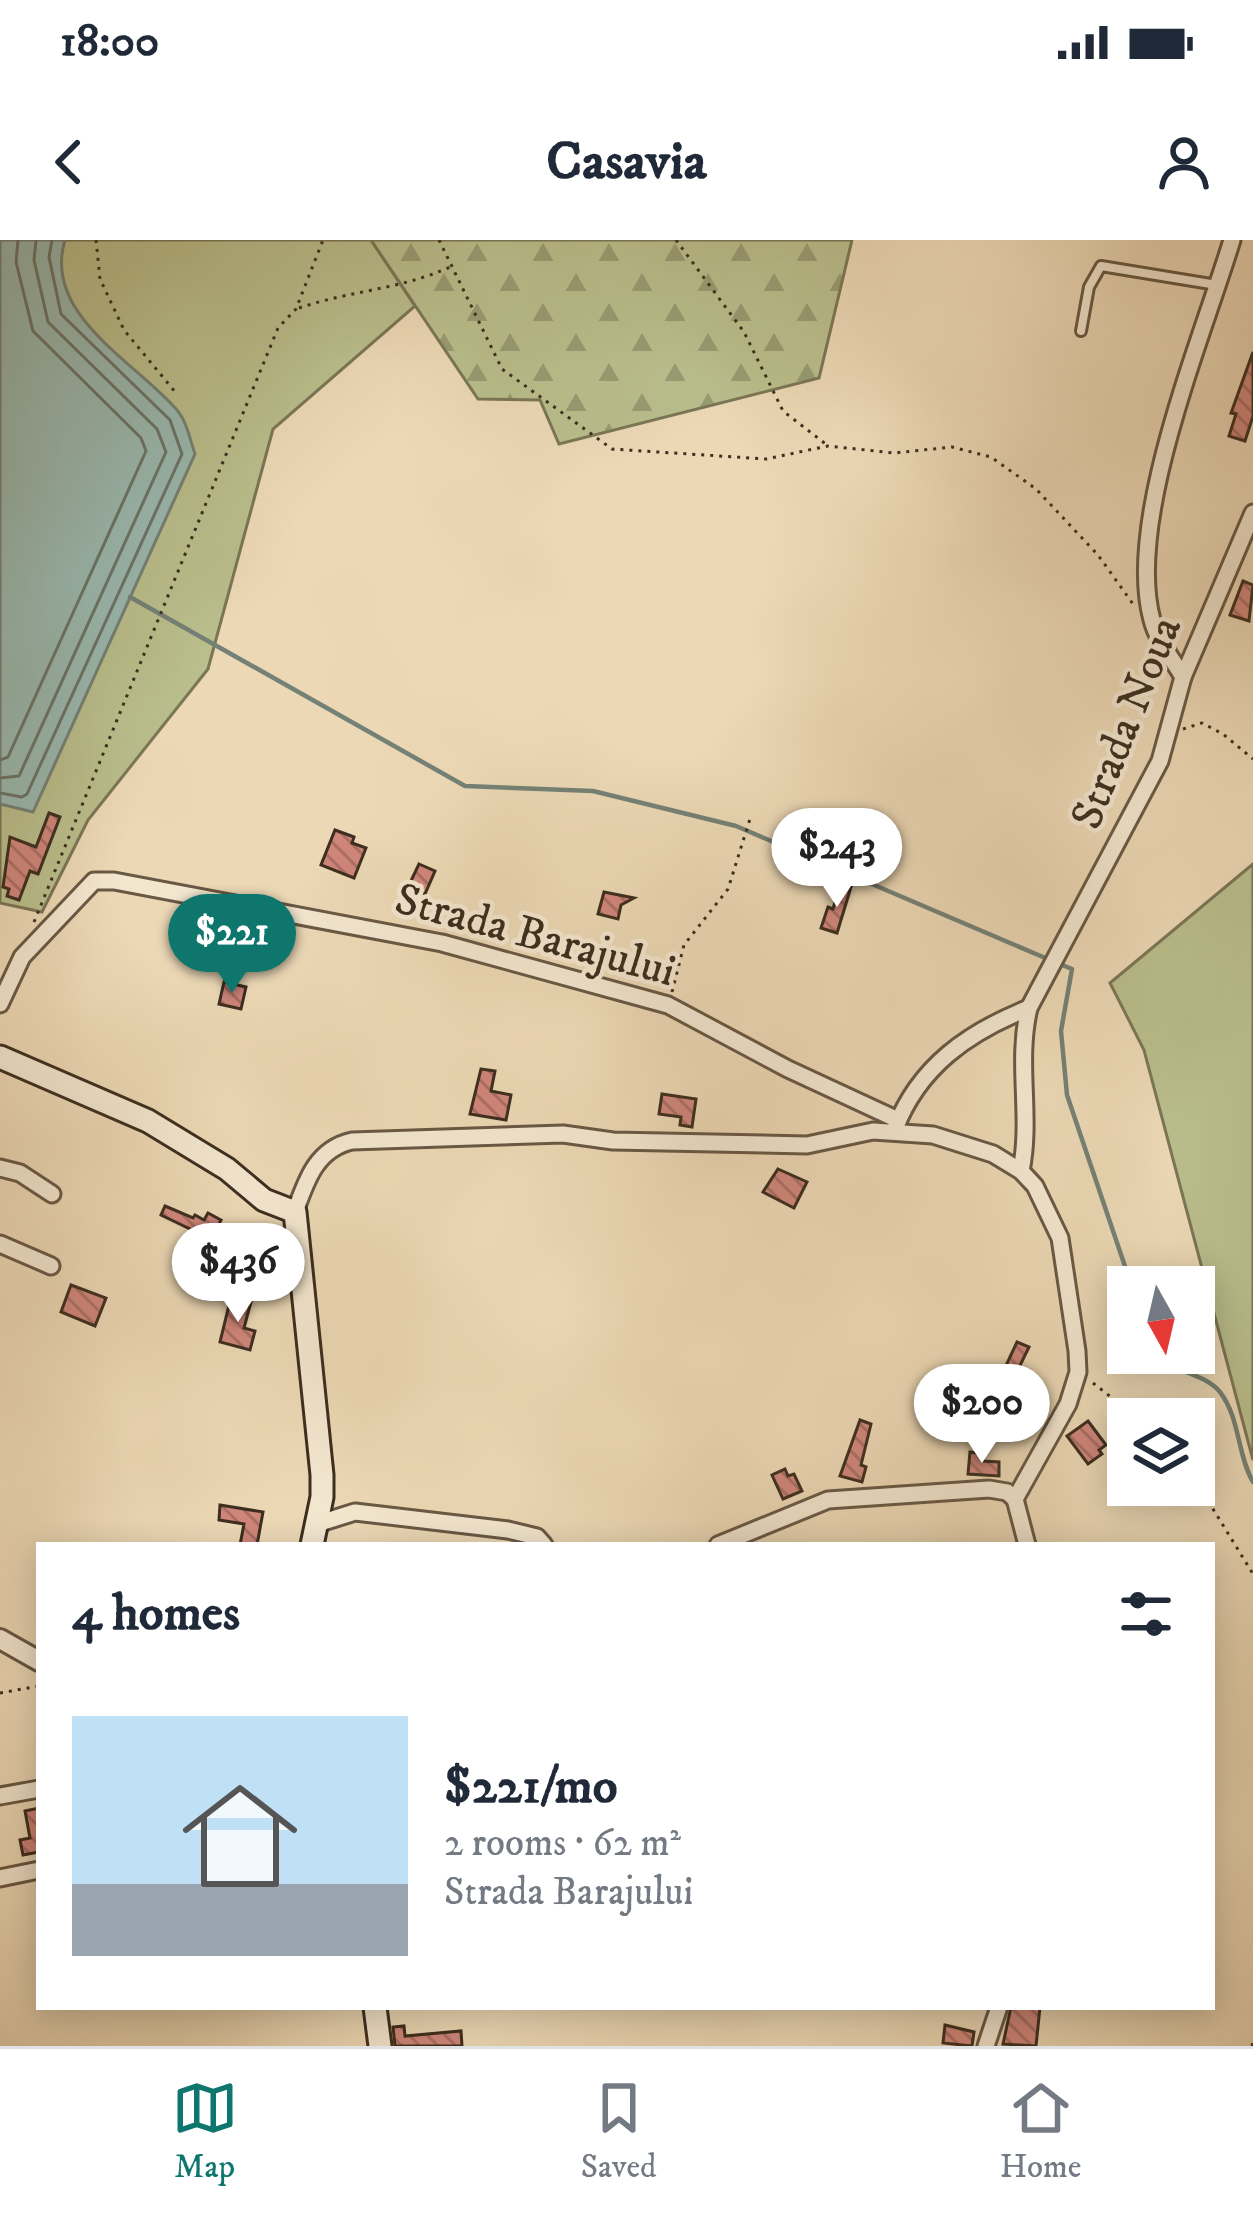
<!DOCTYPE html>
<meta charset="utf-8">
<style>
body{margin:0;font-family:"IM FELL DW Pica",serif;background:#f2f2f3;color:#1f2937;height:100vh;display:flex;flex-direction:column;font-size:45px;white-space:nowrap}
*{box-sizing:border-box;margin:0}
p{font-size:39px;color:#747a83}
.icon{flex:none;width:66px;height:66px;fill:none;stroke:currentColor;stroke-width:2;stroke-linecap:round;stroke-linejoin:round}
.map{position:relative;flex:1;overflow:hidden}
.sheet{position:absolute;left:36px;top:1302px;width:1179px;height:468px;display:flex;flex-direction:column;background:#fff;border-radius:0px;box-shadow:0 6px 30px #0003}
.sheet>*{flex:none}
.needle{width:78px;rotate:172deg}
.controls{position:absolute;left:1107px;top:1026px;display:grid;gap:24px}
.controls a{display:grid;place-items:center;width:108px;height:108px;border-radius:0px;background:#fff;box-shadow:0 6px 30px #0003;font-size:60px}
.price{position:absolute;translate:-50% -102px;padding:0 27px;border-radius:42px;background:#fff;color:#222;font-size:39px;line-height:78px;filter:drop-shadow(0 3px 6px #0008)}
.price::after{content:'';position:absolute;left:50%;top:72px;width:36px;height:27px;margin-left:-18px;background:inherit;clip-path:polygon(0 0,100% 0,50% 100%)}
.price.current{background:#0f766e;color:#fff}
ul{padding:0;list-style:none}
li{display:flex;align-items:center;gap:36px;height:300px;padding:0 36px}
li+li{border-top:3px solid #e0e1e3}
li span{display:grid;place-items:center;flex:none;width:336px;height:240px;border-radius:0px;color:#555}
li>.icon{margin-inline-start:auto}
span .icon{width:144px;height:144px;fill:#fffc;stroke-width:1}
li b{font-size:51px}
h2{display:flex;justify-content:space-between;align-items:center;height:144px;padding:0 36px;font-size:51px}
.status{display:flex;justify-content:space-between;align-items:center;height:84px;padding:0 60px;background:#fff;direction:ltr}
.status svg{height:33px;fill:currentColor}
header{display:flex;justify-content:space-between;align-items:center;height:156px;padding:0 36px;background:#fff;font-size:54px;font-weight:700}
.menu{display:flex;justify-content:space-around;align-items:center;height:168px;border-top:3px solid #e0e1e3;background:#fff;font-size:33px;color:#747a83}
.menu a{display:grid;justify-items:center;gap:6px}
.menu .current{color:#0f766e}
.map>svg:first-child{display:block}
</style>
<div class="status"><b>18:00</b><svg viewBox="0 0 49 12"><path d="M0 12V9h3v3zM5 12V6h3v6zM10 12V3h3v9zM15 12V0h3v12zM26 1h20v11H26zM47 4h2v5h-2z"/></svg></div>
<header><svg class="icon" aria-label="back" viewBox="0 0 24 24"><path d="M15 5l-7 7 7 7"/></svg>Casavia<svg class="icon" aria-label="person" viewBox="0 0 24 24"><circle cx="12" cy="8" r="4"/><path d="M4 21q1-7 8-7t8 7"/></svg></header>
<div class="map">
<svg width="1253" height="1806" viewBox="0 0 1253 1806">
<defs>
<pattern id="forest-firs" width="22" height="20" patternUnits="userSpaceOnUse" patternTransform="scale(3)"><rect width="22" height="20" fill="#b9be8c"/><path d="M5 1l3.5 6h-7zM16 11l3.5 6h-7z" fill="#989b72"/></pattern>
<pattern id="building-back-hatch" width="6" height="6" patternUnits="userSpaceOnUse" patternTransform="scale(3)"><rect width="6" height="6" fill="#d0867b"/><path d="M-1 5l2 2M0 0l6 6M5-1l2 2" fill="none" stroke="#aa6e64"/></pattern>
</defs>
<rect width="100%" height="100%" fill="#ecd8b5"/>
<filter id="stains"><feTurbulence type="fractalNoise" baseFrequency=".00167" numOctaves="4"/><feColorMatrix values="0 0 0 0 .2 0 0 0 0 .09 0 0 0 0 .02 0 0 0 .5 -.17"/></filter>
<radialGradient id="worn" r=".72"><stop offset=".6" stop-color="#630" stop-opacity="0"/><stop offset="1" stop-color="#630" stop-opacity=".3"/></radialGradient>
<g fill="#b9be8c" stroke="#7b7656" stroke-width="3">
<path d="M 0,0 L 371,0 L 415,66 L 273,189 L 208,429 L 88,580 L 42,672 L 0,663 Z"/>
<path d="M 1253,624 L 1253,1220 L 1144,810 L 1110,743 Z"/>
</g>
<path fill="url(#forest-firs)" stroke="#7b7656" stroke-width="3" d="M 371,0 L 852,0 L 819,138 L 559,204 L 540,160 L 478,159 Z"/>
<path fill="#99b9b0" stroke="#748176" stroke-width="3" d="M 0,0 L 65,0 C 42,75 136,122 177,170 C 187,182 190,200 195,214 L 33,572 L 0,564 Z"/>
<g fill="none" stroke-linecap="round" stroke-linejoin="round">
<g stroke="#6b7468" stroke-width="3">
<path d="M 0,520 L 8,517 L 146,211 L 141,198 L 33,91 L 16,22 L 18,0"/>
<path d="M 0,538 L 19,536 L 166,212 L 157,189 L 48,82 L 34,20 L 36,0"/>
<path d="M 0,553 L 22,557 L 27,554 L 182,214 L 170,180 L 61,74 L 49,17 L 52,0"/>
</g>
<g stroke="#748176" stroke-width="4.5">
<path d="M 130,357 L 465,546 L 593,551 L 736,586 L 1050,720"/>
<path d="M 1060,724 L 1072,729 L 1061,791 L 1067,855 L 1132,1047"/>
<path d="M 1155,1113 C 1172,1133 1205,1133 1220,1152 C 1240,1178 1237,1214 1253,1242"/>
</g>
</g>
<g fill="url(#building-back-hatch)" stroke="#3d2e1f" stroke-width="3">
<path d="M 1253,112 L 1253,176 L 1245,201 L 1229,196 L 1236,174 L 1231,173 Z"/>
<path d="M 1243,341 L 1253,345 L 1249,381 L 1230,375 Z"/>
<path d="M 49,573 L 60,577 L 38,634 L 30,631 L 19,660 L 7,656 L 9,649 L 3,647 L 10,597 L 36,607 Z"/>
<path d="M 335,590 L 354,597 L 352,603 L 366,608 L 354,638 L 321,625 Z"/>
<path d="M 419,624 L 435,631 L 425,654 L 408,647 Z"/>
<path d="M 840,644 L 851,647 L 837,693 L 821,688 L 828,667 L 833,669 Z"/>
<path d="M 604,652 L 634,658 L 621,665 L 618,679 L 598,674 Z"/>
<path d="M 224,742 L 246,747 L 241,769 L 219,764 Z"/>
<path d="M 481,829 L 495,831 L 491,851 L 511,855 L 506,880 L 470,874 Z"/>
<path d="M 662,854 L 696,859 L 692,887 L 680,885 L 681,877 L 659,874 Z"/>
<path d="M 778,929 L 807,942 L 794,968 L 763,952 Z"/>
<path d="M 165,966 L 193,978 L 195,975 L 204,980 L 208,973 L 221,980 L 211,999 L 161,975 Z"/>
<path d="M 71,1045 L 106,1058 L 95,1086 L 61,1072 Z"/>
<path d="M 231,1057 L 251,1062 L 244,1088 L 255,1091 L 250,1110 L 220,1102 Z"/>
<path d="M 1017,1102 L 1029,1107 L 1013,1140 L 1002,1134 Z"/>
<path d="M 860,1180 L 871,1184 L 861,1225 L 866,1227 L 862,1242 L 840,1236 Z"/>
<path d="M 1088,1181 L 1106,1205 L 1099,1210 L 1102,1214 L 1088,1224 L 1067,1196 Z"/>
<path d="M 970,1212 L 983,1214 L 983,1221 L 999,1222 L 999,1236 L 968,1234 Z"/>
<path d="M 785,1229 L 788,1236 L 794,1234 L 802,1251 L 783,1259 L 772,1235 Z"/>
<path d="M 220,1265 L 263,1272 L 257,1305 L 240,1305 L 244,1284 L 219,1280 Z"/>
<path d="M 39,1568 L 39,1612 L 23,1615 L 20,1600 L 30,1598 L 25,1571 Z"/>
<path d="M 1011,1767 L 1040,1767 L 1036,1806 L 1003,1804 Z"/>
<path d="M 945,1785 L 974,1792 L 972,1806 L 943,1803 Z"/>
<path d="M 404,1786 L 405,1796 L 461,1791 L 462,1806 L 395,1806 L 393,1787 Z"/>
</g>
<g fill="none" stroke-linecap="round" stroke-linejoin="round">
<g stroke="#695844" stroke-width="14">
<path id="service" d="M 1081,91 L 1089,47 L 1101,26 L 1217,45"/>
</g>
<g stroke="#695844" stroke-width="21">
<g id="minor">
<path d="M 1183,437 C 1173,420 1157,400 1152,380 C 1125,281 1202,99 1232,0"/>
<path d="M 0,764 L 22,717 L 94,641 L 114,641 L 442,703 L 668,765 L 788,829 L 898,880"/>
<path d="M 895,889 C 919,826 969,792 1029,768"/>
<path d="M 0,928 L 20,933 L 52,954"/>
<path d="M 1021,931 C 1032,876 1016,823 1029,768 L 1160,521 L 1183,437 L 1253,273"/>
<path d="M 295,972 C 306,941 316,909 352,901 L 563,894 L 613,901 L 807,905 L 873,891 L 933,895 L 993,914 L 1021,931 L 1035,946 L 1060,998 L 1077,1111 L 1078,1132 L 1068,1164 L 1015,1259 L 1027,1305"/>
<path d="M 0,1004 L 51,1026"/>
<path d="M 317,1284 L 355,1272 L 508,1290 L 537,1297 L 544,1305"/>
<path d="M 718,1305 L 828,1260 L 989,1249 L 1007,1252 L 1015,1259"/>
<path d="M 0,1556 L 39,1549"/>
<path d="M 0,1638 L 39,1630"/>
<path d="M 986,1806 L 999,1767"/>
</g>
</g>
<g stroke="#695844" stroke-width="24">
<path id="tertiary" d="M 0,1399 L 39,1421"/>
</g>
<g stroke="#3d2e1f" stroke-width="27">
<g id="secondary">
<path d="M 0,817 L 148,881 L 227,929 L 264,960 L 295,972 L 322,1235 L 322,1257 L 312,1305"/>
<path d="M 375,1767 L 380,1806"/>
</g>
</g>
<g stroke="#3d2e1f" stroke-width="3" stroke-dasharray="3 6" stroke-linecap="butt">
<path d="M 96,0 L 100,39 L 124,90 L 176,153"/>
<path d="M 439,0 L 502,129 L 612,209 L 766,219 L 828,206 L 894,213 L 952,207 L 991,217 L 1036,249 L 1098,315 L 1133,364"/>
<path d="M 676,0 L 744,92 L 783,171 L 827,205"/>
<path d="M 299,68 C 352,50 399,50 450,27"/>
<path d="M 1183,489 L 1202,483 L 1223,494 L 1253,519"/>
<path d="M 34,682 L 278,88 L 296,69 L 323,0"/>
<path d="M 672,752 L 684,705 L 728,649 L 750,579"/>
<path d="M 1093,1143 L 1139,1179"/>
<path d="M 1194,1238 L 1253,1334"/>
<path d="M 0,1453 L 39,1446"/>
<path d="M 1252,1806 L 1253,1802"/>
</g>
<use href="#service" stroke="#f3e6cf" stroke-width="8"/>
<use href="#minor" stroke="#f3e6cf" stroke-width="15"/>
<use href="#tertiary" stroke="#f3e6cf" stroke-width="18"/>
<use href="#secondary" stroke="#f3e6cf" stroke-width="21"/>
</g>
<g text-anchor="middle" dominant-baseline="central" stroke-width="9" stroke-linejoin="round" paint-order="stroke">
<g font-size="45" fill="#3d2e1f" stroke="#f3e6cf">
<text transform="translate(1127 483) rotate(-68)">Strada Noua</text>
<text transform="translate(535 696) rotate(15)">Strada Barajului</text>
</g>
</g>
<rect width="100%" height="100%" filter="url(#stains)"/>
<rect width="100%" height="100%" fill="url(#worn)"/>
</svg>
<div class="controls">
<a><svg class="needle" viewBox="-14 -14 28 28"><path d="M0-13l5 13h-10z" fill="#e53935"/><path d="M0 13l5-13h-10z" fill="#747a83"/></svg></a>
<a><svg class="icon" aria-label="layers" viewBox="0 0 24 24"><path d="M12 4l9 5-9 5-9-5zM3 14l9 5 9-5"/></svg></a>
</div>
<b class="price" style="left:837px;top:670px">$243</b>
<b class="price current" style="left:232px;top:756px">$221</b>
<b class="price" style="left:238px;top:1085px">$436</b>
<b class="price" style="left:982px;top:1226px">$200</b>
<section class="sheet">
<h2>4 homes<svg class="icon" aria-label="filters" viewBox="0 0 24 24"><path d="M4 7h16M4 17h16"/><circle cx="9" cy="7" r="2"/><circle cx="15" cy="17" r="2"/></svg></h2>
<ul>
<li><span style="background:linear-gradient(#bfe0f5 70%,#9aa5b1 0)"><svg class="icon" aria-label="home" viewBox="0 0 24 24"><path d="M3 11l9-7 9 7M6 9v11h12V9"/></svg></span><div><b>$221/mo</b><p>2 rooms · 62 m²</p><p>Strada Barajului</p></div></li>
</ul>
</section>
</div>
<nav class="menu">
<a class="current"><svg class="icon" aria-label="map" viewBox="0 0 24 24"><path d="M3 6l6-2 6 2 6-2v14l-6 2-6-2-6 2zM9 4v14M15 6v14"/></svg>Map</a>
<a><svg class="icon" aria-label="saved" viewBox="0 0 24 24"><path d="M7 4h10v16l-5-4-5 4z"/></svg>Saved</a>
<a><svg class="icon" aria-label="home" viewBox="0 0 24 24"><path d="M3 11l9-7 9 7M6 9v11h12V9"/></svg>Home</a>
</nav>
